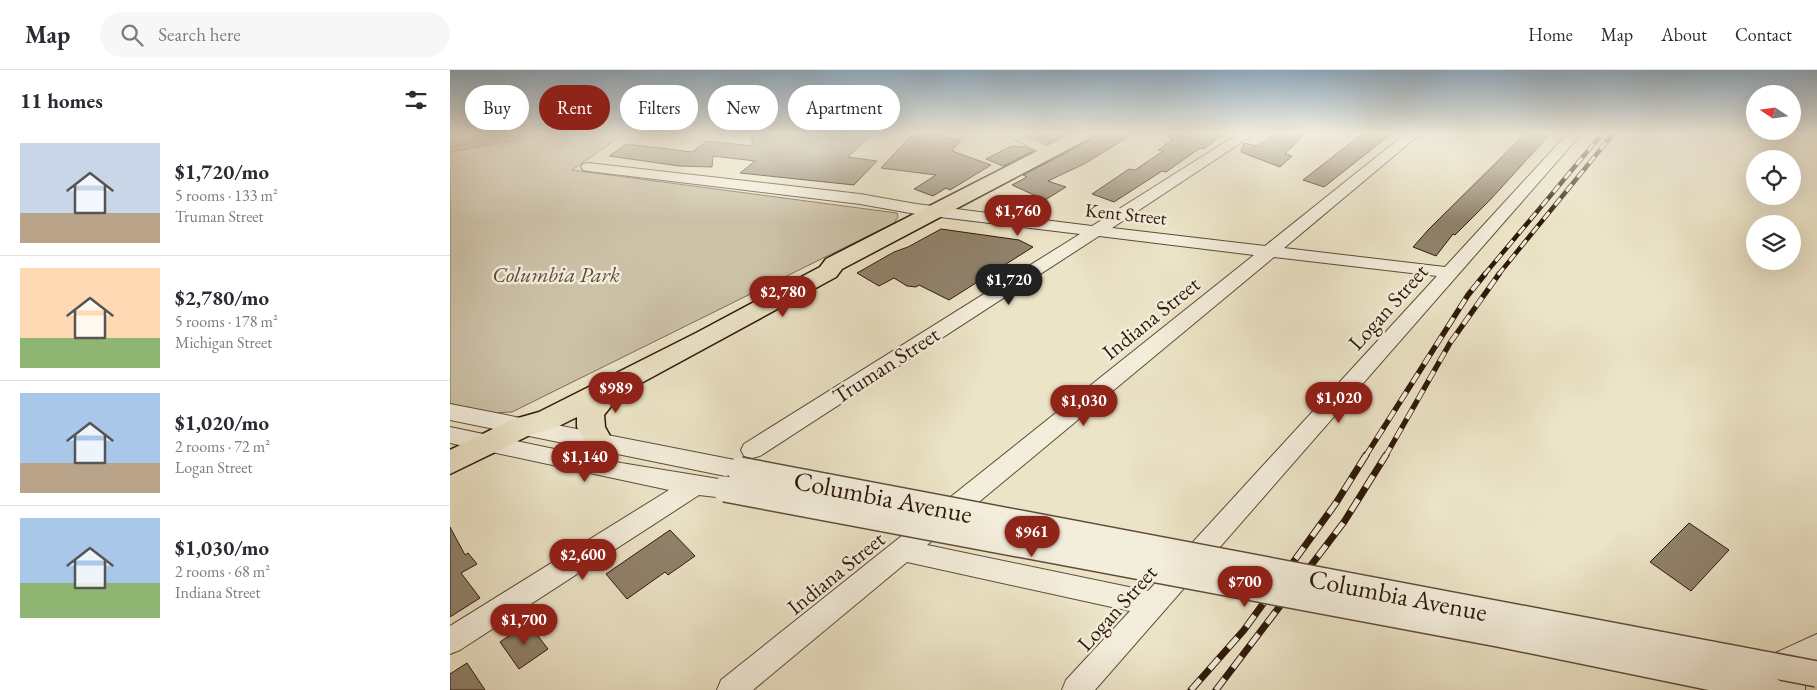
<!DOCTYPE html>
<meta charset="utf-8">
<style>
body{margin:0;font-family:"EB Garamond",serif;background:#f7f7f7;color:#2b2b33;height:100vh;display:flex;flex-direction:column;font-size:19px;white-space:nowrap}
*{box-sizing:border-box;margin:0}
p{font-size:16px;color:#7c7c81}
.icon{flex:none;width:28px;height:28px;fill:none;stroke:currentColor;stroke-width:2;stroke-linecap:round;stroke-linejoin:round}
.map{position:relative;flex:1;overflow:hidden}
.sheet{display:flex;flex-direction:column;background:#fff;width:450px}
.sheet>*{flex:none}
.guide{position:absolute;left:15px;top:15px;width:475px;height:45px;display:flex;gap:10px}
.needle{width:32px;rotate:283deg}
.fabs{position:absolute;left:1296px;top:15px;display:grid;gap:10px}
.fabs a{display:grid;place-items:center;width:55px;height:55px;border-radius:50%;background:#fff;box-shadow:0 5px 20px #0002;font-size:25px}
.price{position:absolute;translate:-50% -42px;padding:0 11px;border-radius:18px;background:#8f2418;color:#fff;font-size:16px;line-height:32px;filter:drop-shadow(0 1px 2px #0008)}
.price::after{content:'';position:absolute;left:50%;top:30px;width:15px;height:11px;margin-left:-8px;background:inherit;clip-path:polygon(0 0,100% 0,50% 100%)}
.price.current{background:#222;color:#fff}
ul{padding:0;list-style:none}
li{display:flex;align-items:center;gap:15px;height:125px;padding:0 20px}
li+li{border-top:1px solid #e1e1e2}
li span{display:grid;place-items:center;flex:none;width:140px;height:100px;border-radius:0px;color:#555}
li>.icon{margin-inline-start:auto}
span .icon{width:60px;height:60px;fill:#fffc;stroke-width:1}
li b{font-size:21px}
h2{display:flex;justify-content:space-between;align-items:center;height:60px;padding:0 20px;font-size:21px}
.chip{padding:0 18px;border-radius:22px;background:#fff;box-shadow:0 5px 20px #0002;font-size:18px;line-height:45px}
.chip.current{background:#8f2418;color:#fff}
header{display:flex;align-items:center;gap:30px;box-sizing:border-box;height:70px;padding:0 25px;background:#fff;border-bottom:1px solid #e1e1e2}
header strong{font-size:24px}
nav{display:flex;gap:28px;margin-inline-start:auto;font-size:18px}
.search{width:350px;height:45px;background:#f7f7f7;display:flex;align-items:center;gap:12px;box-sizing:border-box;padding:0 18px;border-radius:28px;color:#7c7c81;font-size:19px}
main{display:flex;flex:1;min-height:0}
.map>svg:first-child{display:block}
</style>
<header>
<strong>Map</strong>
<div class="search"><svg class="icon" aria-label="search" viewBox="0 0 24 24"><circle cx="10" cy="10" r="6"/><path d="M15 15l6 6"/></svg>Search here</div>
<nav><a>Home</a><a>Map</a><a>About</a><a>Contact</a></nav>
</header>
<main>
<section class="sheet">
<h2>11 homes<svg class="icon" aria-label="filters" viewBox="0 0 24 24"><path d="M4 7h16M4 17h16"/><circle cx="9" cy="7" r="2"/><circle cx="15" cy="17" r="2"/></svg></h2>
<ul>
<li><span style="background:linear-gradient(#c9d6e8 70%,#b9a48a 0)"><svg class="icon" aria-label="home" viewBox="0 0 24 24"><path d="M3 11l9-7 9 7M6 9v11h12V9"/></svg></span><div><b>$1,720/mo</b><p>5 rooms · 133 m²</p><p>Truman Street</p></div></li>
<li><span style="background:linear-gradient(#ffd9b3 70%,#8fb573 0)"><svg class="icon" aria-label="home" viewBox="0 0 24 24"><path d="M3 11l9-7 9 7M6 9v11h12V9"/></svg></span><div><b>$2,780/mo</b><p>5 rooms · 178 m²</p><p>Michigan Street</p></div></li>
<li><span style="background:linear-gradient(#a9c7e8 70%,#b9a48a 0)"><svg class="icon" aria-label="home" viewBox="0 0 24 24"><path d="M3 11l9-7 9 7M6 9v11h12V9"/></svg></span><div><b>$1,020/mo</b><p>2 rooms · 72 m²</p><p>Logan Street</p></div></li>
<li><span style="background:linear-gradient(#a9c7e8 65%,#8fb573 0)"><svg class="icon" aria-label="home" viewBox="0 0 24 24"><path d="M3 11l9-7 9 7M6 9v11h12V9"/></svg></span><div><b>$1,030/mo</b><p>2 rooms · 68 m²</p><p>Indiana Street</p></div></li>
</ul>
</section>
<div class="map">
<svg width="1367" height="620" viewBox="0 0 1367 620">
<rect width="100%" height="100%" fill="#ece4c7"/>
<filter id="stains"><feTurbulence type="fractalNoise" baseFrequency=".004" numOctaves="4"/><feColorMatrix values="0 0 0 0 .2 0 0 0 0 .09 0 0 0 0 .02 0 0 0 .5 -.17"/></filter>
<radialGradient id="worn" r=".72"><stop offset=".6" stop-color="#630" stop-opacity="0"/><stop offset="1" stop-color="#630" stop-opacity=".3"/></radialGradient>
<path fill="#ccc1a7" stroke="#7e6c58" d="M 95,64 L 174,64 L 122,100 L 447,143 L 448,147 L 444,153 L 62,342 L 0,345 L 0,82 Z"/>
<path fill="#ac9f86" stroke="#7a6954" d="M 0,64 L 95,64 L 0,82 Z"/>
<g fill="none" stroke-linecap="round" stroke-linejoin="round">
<path stroke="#6e5c48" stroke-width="1" d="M 0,77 L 72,64"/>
</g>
<g fill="#91826c" stroke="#2f1809">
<path d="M 302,64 L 422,64 L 398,87 L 427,91 L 404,115 L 290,103 L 305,91 L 263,86 L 262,97 L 229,96 L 159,86 L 177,74 L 242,82 L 257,71 L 302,76 Z"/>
<path d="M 463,64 L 496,66 L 494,68 L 511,70 L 502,81 L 541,95 L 500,120 L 496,118 L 483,126 L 464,119 L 486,105 L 431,98 Z"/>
<path d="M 577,64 L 615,64 L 597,73 Z"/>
<path d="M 644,64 L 683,64 L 634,94 L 598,111 L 616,117 L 595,130 L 562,115 L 577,107 L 573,105 L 641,70 Z"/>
<path d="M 719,64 L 773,64 L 754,79 L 750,78 L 716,102 L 712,101 L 664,132 L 642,124 L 679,99 L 685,100 L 713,81 L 708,80 L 723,69 L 718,67 Z"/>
<path d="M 824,64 L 855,64 L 835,84 L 842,86 L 830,97 L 791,82 L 794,73 L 807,76 Z"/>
<path d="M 912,64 L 941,64 L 874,117 L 853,110 Z"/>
<path d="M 1075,64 L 1100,64 L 1040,130 L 1005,165 L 1003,164 L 986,186 L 963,177 L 979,159 Z"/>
<path d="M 562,76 L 576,77 L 583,81 L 553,96 L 536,89 Z"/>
<path d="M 491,159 L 569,170 L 583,177 L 499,230 L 469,215 L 466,217 L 457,216 L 444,208 L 429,216 L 407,203 L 444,182 L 458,177 Z"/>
<path d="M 1239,453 L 1279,480 L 1241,521 L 1200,492 Z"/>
<path d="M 0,457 L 15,485 L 18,483 L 27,494 L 11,503 L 30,528 L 0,547 Z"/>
<path d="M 220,460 L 245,486 L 218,505 L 215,502 L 177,529 L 156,504 Z"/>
<path d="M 78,553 L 98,579 L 69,599 L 50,572 Z"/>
<path d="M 17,593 L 35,620 L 0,620 L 0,604 Z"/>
</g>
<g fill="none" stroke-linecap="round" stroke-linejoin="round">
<g stroke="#5e4b38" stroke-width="2">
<g id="minor">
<path d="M 554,64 L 572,64 L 608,82 L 606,85 L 596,85 Z"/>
<path d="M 788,64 L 804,64 L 662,158 L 815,176 L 955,64 L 970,64 L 834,178 L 995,197 L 1117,64 L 1131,64 L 645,620 L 612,620 L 616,610 L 680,541 L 457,492 L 303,620 L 267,620 L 271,610 L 804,185 L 649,166 L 310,386 L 302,388 L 294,386 L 291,380 L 294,374 L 630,164 L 466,144 L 410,134 L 138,101 L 133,100 L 131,97 L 133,94 L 138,93 L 410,124 L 466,134 L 642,156 ZM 824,187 L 987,206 L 698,521 L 477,475 Z"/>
<path d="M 0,334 L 290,391 L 298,394 L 301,400 L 298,406 L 290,409 L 0,350 Z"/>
<path d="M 0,357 L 171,393 L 275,410 L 283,413 L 286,419 L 283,425 L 275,428 L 249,425 L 10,580 L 0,584 L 0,556 L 219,420 L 0,373 Z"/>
<path d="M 1367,564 L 1367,591 L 1359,595 L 1355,606 L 1355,620 L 1327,620 L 1327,611 L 1320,614 L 1310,610 L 1306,600 L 1310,590 Z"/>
</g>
</g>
<g stroke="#2f1809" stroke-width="3">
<path id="major" d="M 620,64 L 642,64 L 640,68 L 392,199 L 386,207 L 171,324 L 154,345 L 155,357 L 164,373 L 160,381 L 150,384 L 140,381 L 127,357 L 127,347 L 107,357 L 80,365 L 0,404 L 0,380 L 61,350 L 89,342 L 246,263 L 370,197 L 376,189 Z"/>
</g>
<use href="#minor" fill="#f3eddb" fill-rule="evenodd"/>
<use href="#major" fill="#ece4c7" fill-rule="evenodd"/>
<g stroke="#2f1809" stroke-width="4.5">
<g id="rail-far2">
<path d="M 1034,205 L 1152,64"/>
<path d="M 1048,205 L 1163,64"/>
</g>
</g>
<g stroke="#2f1809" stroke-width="5.5">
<g id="rail-far1">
<path d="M 915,387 L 1018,225 L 1035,204"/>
<path d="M 935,387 L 1000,273 L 1049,204"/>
</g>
</g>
<g stroke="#2f1809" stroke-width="7">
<g id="rail">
<path d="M 741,620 L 794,560 L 886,433 L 916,385"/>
<path d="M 766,620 L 894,452 L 936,385"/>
</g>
</g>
<use href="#rail-far2" stroke="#f3eddb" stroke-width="3" stroke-dasharray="9" stroke-linecap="butt"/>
<use href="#rail-far1" stroke="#f3eddb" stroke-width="4" stroke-dasharray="11" stroke-linecap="butt"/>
<use href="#rail" stroke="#f3eddb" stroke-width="5" stroke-dasharray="14" stroke-linecap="butt"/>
<g stroke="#5e4b38" stroke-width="28" stroke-linecap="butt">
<g id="minor-bridge">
<path d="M 290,400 L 1367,604"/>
<path d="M 275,419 L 1048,564 L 1321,620"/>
</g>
</g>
<use href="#minor-bridge" stroke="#f3eddb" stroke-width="25"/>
</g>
<linearGradient id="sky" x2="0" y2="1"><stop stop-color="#90acc1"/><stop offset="0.42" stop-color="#f6f3e6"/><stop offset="1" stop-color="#f6f3e6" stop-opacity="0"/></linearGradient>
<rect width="1367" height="151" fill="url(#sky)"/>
<g text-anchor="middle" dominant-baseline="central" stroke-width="5" stroke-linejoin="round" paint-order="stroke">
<g font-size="19" fill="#2f1809" stroke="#f3eddb">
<text transform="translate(676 144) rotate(6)">Kent Street</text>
</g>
<g font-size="22" font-style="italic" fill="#5e4b38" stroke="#f3eddb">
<text x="106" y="204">Columbia Park</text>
</g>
<g font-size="22" fill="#2f1809" stroke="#f3eddb">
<text transform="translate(938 237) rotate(-48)">Logan Street</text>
<text transform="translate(701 248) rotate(-39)">Indiana Street</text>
<text transform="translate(436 295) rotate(-33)">Truman Street</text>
<text transform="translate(386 503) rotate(-39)">Indiana Street</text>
<text transform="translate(667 538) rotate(-48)">Logan Street</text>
</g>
<g font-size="26" fill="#2f1809" stroke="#f3eddb">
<text transform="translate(433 427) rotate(11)">Columbia Avenue</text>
<text transform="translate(948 525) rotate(11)">Columbia Avenue</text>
</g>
</g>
<rect width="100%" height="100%" filter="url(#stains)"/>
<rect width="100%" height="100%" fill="url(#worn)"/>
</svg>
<div class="fabs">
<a><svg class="needle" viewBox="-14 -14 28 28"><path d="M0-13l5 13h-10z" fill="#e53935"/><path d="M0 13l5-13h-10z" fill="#7c7c81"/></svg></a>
<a><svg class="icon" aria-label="locate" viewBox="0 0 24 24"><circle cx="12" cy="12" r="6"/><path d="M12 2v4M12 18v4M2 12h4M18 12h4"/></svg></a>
<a><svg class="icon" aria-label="layers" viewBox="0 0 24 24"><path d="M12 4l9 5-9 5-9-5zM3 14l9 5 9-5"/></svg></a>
</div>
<b class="price" style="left:568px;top:167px">$1,760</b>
<b class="price current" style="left:559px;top:236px">$1,720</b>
<b class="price" style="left:333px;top:248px">$2,780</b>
<b class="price" style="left:166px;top:344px">$989</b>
<b class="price" style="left:889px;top:354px">$1,020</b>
<b class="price" style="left:634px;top:357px">$1,030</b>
<b class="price" style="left:135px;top:413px">$1,140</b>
<b class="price" style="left:582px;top:488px">$961</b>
<b class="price" style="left:133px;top:511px">$2,600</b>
<b class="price" style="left:795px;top:538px">$700</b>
<b class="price" style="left:74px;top:576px">$1,700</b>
<div class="guide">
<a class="chip">Buy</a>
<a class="chip current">Rent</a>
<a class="chip">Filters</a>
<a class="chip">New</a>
<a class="chip">Apartment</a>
</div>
</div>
</main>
